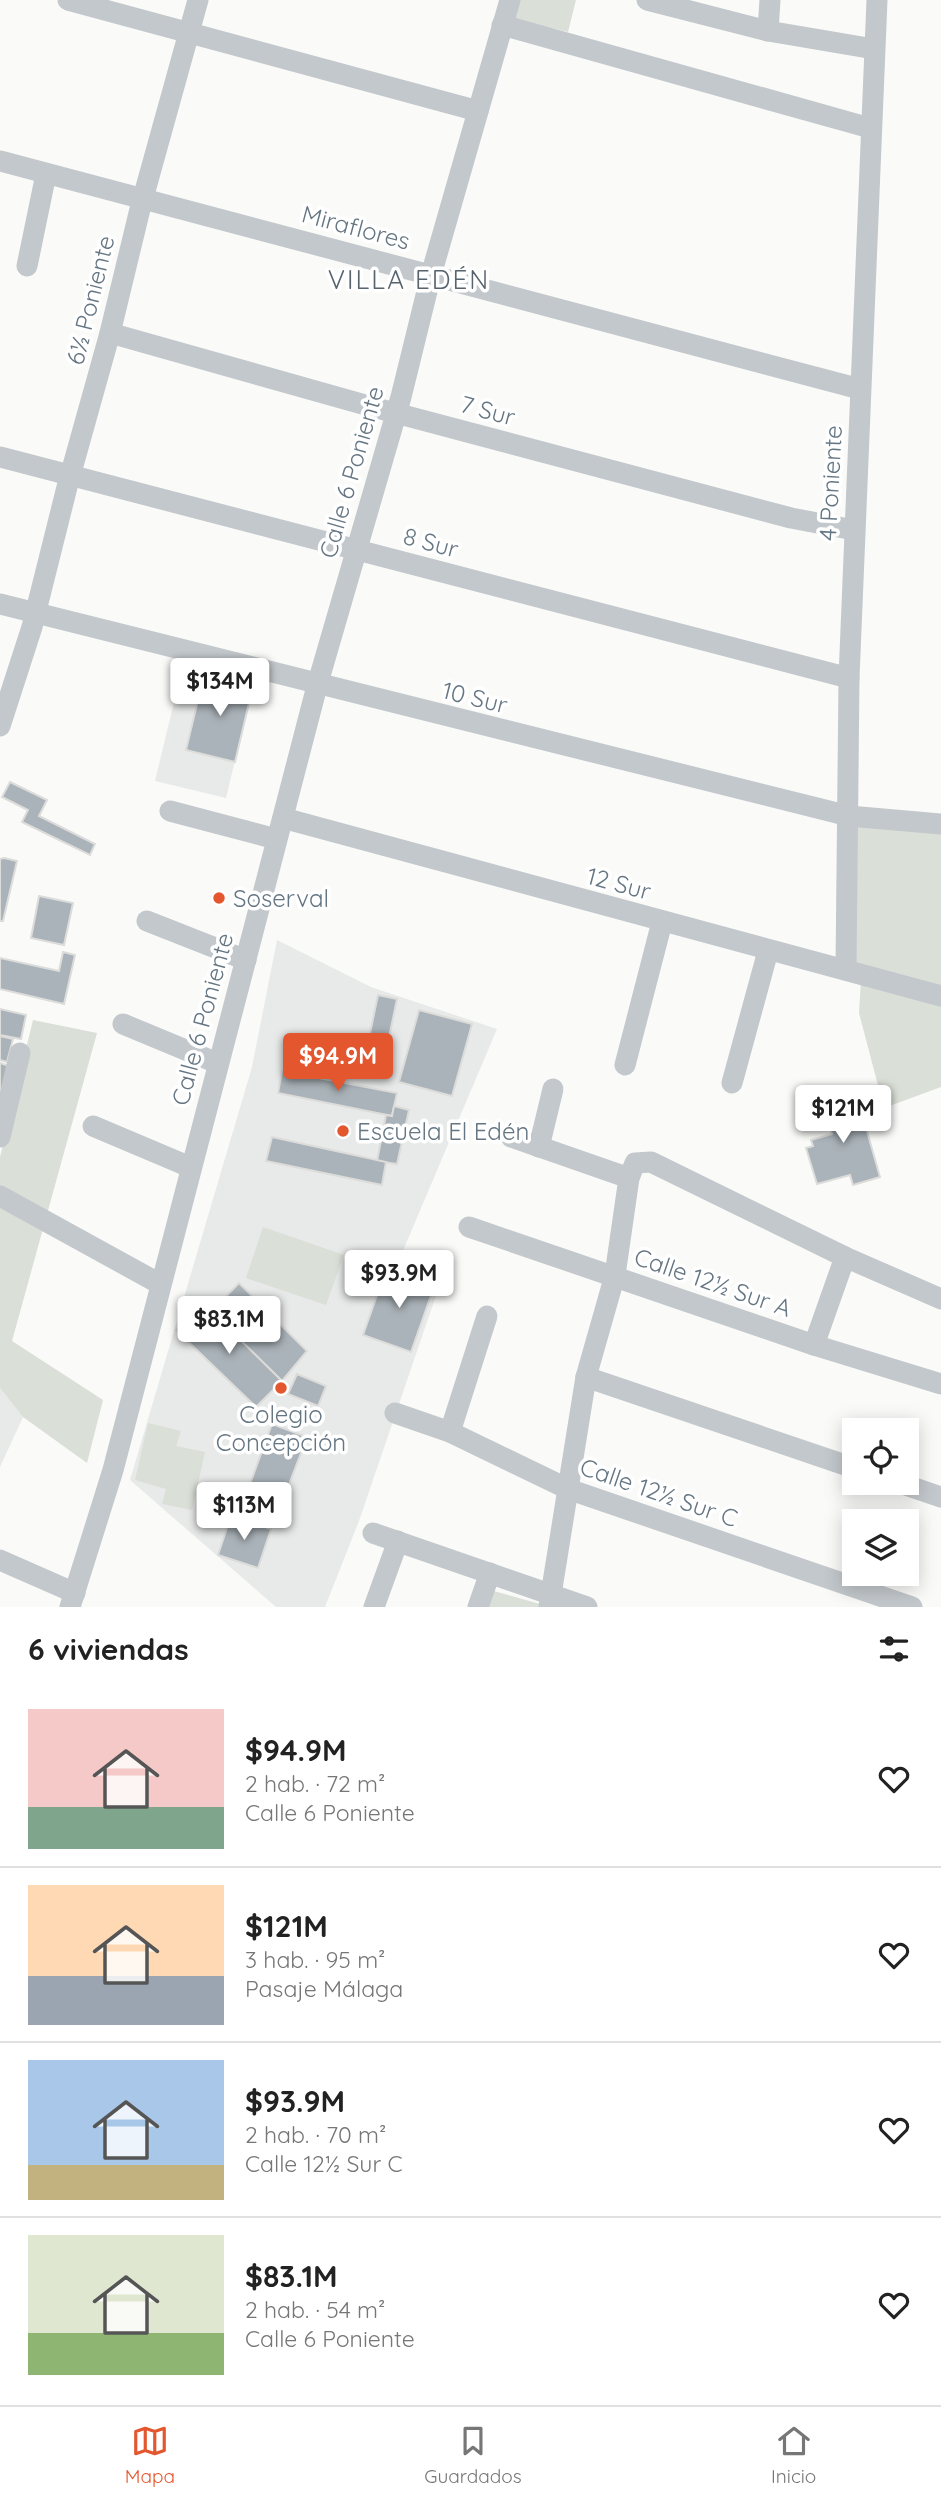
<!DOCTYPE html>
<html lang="es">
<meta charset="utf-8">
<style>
body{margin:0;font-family:Quicksand,sans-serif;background:#f2f2f2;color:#222;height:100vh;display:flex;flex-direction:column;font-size:26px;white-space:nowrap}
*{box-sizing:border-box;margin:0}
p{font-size:23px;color:#767676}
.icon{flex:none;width:38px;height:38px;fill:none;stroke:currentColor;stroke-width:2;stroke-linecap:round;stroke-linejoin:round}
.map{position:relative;height:1607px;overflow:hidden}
.details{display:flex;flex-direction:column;background:#fff;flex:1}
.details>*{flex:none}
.tools{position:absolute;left:842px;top:1418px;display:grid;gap:14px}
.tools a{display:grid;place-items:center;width:77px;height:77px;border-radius:0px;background:#fff;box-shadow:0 4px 18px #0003;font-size:35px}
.price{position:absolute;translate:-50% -60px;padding:0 16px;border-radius:7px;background:#fff;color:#222;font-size:23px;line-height:46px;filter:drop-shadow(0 2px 4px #0008)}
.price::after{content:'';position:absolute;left:50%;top:42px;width:21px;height:16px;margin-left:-10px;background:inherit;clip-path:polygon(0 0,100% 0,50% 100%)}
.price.selected{background:#e4572e;color:#fff}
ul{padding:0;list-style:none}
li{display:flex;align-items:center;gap:21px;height:175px;padding:0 28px}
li+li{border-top:2px solid #e0e0e0}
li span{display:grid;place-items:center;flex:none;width:196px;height:140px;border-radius:0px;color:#555}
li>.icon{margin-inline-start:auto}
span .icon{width:84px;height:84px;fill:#fffc;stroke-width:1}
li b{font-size:30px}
h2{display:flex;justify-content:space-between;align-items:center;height:84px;padding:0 28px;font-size:30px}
.menu{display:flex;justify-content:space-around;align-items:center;height:98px;border-top:2px solid #e0e0e0;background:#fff;font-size:19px;color:#767676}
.menu a{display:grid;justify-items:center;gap:4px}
.menu .selected{color:#e4572e}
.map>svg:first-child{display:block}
</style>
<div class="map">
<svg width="941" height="1607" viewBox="0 0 941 1607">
<rect width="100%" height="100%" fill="#fafaf8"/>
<g fill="#e8e9e9">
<path d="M 189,671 L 253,686 L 226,798 L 155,781 L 176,694 L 183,695 Z"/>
<path d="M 277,940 L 371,987 L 497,1029 L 402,1253 L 442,1278 L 359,1521 L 325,1607 L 276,1607 L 130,1480 L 252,1067 Z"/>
<path d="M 0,1388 L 23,1417 L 0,1467 Z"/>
</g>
<g fill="#dadfd7">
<path d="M 514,0 L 576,0 L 568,32 L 509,18 Z"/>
<path d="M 840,823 L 941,833 L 941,988 L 838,959 Z"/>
<path d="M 861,981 L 941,1004 L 941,1087 L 884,1108 L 859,1013 Z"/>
<path d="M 33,1020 L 97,1033 L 12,1341 L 103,1400 L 87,1463 L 23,1417 L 0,1388 L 0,1157 Z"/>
<path d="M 263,1227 L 344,1255 L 326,1305 L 246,1278 Z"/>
<path d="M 148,1423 L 181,1431 L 176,1446 L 205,1452 L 192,1510 L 162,1504 L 166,1489 L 135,1480 Z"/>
<path d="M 490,1590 L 540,1604 L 539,1607 L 485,1607 Z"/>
</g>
<g fill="#aab3b9" stroke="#dcdcda" stroke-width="2">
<path d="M 204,675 L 253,686 L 235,762 L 186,750 Z"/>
<path d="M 10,782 L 47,800 L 39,816 L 95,844 L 90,855 L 22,822 L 28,810 L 2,797 Z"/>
<path d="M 4,858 L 17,861 L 3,921 L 0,921 L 0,859 Z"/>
<path d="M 39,896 L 73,903 L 64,945 L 31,938 Z"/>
<path d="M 63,952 L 75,955 L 64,1004 L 0,989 L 0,958 L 59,971 Z"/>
<path d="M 378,995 L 397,999 L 382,1071 L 363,1067 Z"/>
<path d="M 0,1009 L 26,1015 L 21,1039 L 0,1035 Z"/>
<path d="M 419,1010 L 472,1024 L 452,1096 L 399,1082 Z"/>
<path d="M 0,1036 L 13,1039 L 7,1062 L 0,1060 Z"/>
<path d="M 0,1063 L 9,1066 L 3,1089 L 0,1088 Z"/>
<path d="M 282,1071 L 397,1093 L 392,1116 L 278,1093 Z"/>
<path d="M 847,1088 L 858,1126 L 865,1124 L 880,1177 L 853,1185 L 850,1175 L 817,1184 L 806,1148 L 813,1146 L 811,1140 L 832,1134 L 821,1095 Z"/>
<path d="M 394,1106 L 409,1110 L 397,1164 L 377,1161 L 386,1115 L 392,1116 Z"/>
<path d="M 272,1137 L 386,1162 L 382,1185 L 266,1161 Z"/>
<path d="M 387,1267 L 435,1284 L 411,1352 L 363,1335 Z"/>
<path d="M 239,1283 L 307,1351 L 282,1381 L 211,1312 Z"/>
<path d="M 205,1305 L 282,1381 L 256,1407 L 176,1330 Z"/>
<path d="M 297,1374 L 326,1386 L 318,1406 L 288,1394 Z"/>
<path d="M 272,1424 L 307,1437 L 274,1524 L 240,1511 Z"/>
<path d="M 231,1516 L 271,1529 L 258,1568 L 218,1555 Z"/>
</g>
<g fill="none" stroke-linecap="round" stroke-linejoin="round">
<g stroke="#c3c8cc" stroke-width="21">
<path d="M 68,0 L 478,111"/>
<path d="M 647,0 L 768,31 L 874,49"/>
<path d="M 502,25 L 870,128"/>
<path d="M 768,31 L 770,0"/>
<path d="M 0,161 L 860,389"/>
<path d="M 27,266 L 46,174"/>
<path d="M 110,333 L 369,406 L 791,518 L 854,530"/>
<path d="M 0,457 L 849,678"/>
<path d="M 0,604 L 849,816 L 941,824"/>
<path d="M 0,726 L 32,627 L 67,487 L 110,333 L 140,209 L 198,0"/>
<path d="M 170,811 L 276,839"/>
<path d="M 283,818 L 941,996"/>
<path d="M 147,921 L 246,960"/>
<path d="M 846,968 L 849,678 L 877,0"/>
<path d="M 123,1024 L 217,1063"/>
<path d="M 625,1065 L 662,922"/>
<path d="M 732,1083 L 768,951"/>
<path d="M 93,1126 L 190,1167"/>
<path d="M 0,1137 L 20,1053"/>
<path d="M 511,1137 L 629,1178"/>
<path d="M 539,1147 L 553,1089"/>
<path d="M 0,1196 L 160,1284"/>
<path d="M 469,1227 L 814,1345 L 941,1384"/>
<path d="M 814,1345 L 845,1257"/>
<path d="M 586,1377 L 854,1468"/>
<path d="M 395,1413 L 450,1432 L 568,1489 L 912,1607"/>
<path d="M 450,1432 L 487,1316"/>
<path d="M 897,1482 L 941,1497"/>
<path d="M 373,1533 L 587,1607"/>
<path d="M 0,1560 L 75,1593"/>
<path d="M 70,1607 L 113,1470 L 317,686 L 401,397 L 431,275 L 510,0"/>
<path d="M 374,1607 L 398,1541"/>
<path d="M 478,1607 L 490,1573"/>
<path d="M 549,1607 L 586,1377 L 615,1275 L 629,1178 L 635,1163 L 651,1162 L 845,1257 L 941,1299"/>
</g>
</g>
<g fill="#e4572e" stroke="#fff" stroke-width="2.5">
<circle cx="219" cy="898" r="7"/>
<circle cx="343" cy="1131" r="7"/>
<circle cx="281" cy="1388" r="7"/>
</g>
<g text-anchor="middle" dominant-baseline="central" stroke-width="7" stroke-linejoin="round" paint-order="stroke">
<g font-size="24" fill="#657683" stroke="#fff">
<text transform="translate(356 227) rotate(15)">Miraflores</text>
<text transform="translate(90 300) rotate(-76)">6½ Poniente</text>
<text transform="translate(488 410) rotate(15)">7 Sur</text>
<text transform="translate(351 472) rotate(-74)">Calle 6 Poniente</text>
<text transform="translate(830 483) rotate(-87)">4 Poniente</text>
<text transform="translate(431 542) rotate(15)">8 Sur</text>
<text transform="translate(475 697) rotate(14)">10 Sur</text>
<text transform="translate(619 883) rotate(15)">12 Sur</text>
<text transform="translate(202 1019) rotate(-75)">Calle 6 Poniente</text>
<text transform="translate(713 1282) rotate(19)">Calle 12½ Sur A</text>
<text transform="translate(659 1492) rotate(19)">Calle 12½ Sur C</text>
</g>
<g font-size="24" fill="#657683" stroke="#fff" text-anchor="start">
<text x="233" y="898">Soserval</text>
<text x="357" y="1131">Escuela El Edén</text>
<text x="281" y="1414" text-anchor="middle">Colegio<tspan x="281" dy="28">Concepción</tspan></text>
</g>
<g font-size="26" letter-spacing="2" fill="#57646e" stroke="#fff">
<text x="409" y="279">VILLA EDÉN</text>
</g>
</g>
</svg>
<div class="tools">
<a><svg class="icon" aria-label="locate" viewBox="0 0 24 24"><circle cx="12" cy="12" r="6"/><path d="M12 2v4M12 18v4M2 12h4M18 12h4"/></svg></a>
<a><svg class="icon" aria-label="layers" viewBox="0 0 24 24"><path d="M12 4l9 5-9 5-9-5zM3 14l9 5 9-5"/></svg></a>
</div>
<b class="price" style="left:220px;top:718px">$134M</b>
<b class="price selected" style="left:338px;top:1093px">$94.9M</b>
<b class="price" style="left:843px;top:1145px">$121M</b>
<b class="price" style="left:399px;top:1310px">$93.9M</b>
<b class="price" style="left:229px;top:1356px">$83.1M</b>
<b class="price" style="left:244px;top:1542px">$113M</b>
</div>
<section class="details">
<h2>6 viviendas<svg class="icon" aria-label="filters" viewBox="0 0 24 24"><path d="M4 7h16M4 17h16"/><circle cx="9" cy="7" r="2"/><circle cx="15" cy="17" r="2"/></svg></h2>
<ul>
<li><span style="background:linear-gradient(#f6c9c9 70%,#7fa58c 0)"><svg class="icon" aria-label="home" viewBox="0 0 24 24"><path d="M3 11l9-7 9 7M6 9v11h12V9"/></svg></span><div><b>$94.9M</b><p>2 hab. · 72 m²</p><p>Calle 6 Poniente</p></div><svg class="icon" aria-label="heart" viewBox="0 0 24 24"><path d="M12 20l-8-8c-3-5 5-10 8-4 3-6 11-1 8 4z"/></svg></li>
<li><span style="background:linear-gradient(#ffd9b3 65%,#9aa5b1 0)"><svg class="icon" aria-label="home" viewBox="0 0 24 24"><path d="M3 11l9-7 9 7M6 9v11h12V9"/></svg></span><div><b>$121M</b><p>3 hab. · 95 m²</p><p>Pasaje Málaga</p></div><svg class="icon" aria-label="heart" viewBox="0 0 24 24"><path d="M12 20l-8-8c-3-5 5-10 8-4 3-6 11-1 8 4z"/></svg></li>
<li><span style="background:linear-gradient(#a9c7e8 75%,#c2b280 0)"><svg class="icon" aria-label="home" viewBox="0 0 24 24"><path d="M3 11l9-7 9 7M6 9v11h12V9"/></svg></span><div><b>$93.9M</b><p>2 hab. · 70 m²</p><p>Calle 12½ Sur C</p></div><svg class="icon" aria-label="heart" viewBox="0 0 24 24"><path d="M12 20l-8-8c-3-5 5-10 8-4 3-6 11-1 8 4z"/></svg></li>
<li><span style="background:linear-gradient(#dfe7d0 70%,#8fb573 0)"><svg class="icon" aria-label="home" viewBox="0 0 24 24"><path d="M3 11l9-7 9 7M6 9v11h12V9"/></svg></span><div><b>$83.1M</b><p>2 hab. · 54 m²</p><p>Calle 6 Poniente</p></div><svg class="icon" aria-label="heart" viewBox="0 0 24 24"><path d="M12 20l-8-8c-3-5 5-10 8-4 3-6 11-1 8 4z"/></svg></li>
</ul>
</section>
<nav class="menu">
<a class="selected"><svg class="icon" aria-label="map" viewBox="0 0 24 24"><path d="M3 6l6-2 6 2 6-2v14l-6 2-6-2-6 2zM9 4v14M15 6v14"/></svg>Mapa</a>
<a><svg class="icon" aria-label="saved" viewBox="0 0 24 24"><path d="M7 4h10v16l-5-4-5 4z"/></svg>Guardados</a>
<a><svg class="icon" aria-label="home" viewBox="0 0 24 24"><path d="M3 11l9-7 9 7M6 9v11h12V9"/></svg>Inicio</a>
</nav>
